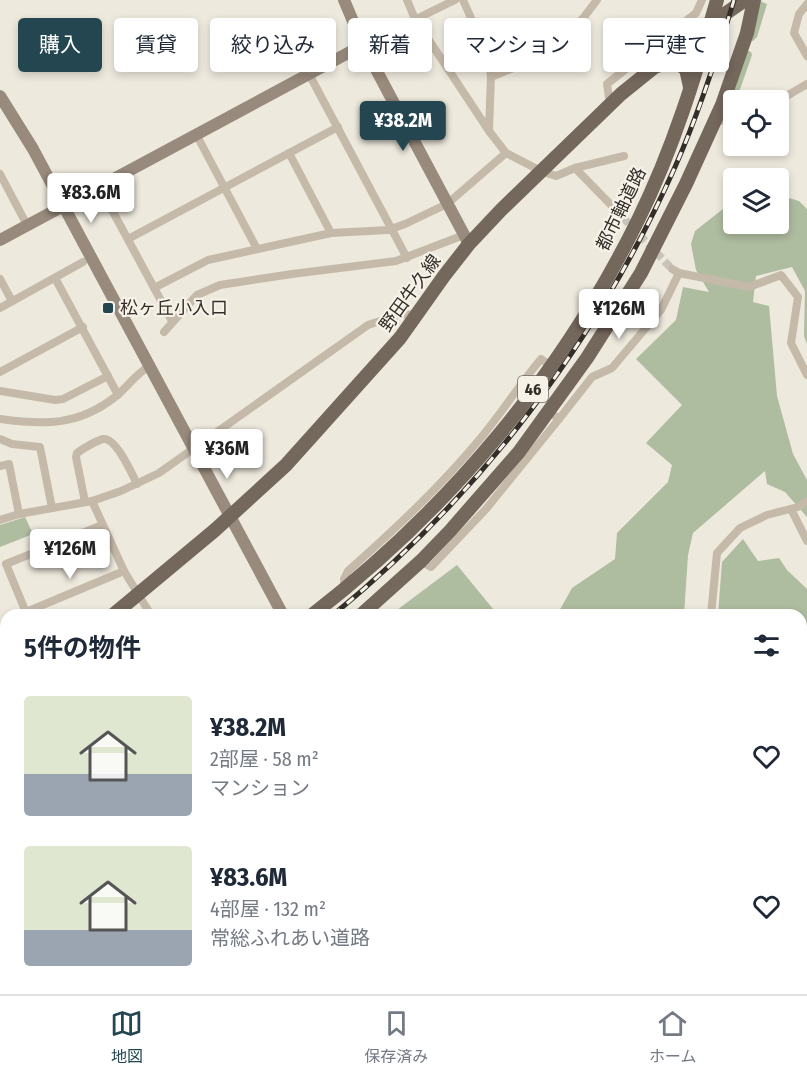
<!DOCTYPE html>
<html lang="ja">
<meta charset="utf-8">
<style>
body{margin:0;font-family:"Fira Sans Condensed","Noto Sans JP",sans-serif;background:#f6f6f7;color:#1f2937;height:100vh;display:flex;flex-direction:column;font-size:22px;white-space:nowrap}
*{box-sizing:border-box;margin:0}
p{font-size:20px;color:#747a83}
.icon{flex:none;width:33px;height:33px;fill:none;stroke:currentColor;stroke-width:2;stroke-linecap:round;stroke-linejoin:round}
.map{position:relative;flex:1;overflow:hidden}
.side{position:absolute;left:0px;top:609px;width:807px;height:386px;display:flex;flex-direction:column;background:#fff;border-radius:18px 18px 0 0;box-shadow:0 3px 9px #0003}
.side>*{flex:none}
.hud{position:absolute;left:18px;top:18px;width:771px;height:54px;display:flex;gap:12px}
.fabs{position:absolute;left:723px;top:90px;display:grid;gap:12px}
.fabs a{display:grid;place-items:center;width:66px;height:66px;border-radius:6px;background:#fff;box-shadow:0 3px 9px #0003;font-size:30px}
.price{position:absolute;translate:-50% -51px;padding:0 14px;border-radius:6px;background:#fff;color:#222;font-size:20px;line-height:39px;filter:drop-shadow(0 2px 3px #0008)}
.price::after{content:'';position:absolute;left:50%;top:36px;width:18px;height:14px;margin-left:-9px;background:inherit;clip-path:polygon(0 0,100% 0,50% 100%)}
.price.selected{background:#244650;color:#fff}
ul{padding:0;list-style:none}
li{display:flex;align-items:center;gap:18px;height:150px;padding:0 24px}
li span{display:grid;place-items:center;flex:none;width:168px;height:120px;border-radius:6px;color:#555}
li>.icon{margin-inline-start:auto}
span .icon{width:72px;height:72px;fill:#fffc;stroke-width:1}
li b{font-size:26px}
h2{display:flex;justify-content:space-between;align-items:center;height:72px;padding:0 24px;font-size:26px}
.chip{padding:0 21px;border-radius:6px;background:#fff;box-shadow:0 3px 9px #0003;font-size:21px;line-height:54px}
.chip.selected{background:#244650;color:#fff}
.dock{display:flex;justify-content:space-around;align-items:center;height:84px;border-top:2px solid #e0e1e3;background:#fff;font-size:16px;color:#747a83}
.dock a{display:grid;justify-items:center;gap:3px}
.dock .selected{color:#244650}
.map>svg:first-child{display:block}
</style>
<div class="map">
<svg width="807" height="994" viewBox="0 0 807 994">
<rect width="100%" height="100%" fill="#eee9dd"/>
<g fill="#aebc9f">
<path d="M 763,0 L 762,2 L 767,4 L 757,37 L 753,41 L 747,39 L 760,3 Z"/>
<path d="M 744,49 L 751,52 L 752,55 L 737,98 L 733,97 L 729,103 Z"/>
<path d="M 779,195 L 799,201 L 807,209 L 807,344 L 804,336 L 805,291 L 792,267 L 756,276 L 753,302 L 769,306 L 777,396 L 793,454 L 807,480 L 807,517 L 785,492 L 767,484 L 765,471 L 693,533 L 688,555 L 684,615 L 557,615 L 572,588 L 615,559 L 617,533 L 668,482 L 672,465 L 646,443 L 682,405 L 636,359 L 676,320 L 683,287 L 709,292 L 696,270 L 691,244 L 695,231 L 733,201 L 734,224 L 778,224 Z"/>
<path d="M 25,517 L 33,534 L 0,547 L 0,525 Z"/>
<path d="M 743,539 L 758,561 L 779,558 L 787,570 L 807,589 L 807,789 L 801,786 L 801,615 L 718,615 L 722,562 Z"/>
<path d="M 457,565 L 498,615 L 394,615 L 397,610 Z"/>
<path d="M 807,790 L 807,886 L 801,876 L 801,820 Z"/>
</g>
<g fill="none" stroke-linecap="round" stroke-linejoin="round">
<path stroke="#c9c4b9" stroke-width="8" stroke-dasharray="8 4" stroke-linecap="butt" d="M 615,209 L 672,269"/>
<g stroke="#c5baaa" stroke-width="8">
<path d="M 407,0 L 415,19 L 489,131"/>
<path d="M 463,0 L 485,50 L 491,75 L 489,131 L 506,153 L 541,171 L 556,176 L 575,168 L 624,156"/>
<path d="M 807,4 L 799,14 L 794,33 L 807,56"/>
<path d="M 363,45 L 455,0"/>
<path d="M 309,74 L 407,258"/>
<path d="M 491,77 L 533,60 L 564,43 L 597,0"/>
<path d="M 778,101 L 807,84"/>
<path d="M 610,104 L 607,84 L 696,13 L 702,0"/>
<path d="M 716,119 L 734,124"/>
<path d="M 196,134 L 257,249"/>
<path d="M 289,153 L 331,233"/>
<path d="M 575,168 L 615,209"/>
<path d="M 0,174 L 27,225"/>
<path d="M 99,186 L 172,321"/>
<path d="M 128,239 L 338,127"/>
<path d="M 672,269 L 679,273 L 749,287 L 781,275 L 798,297 L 791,343 L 807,375"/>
<path d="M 55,278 L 118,395"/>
<path d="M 0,279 L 12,301"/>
<path d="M 154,288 L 208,260 L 331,233 L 388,230 L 405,224 L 447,204 L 506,153"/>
<path d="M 0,308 L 83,262"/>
<path d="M 164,332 L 197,295 L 220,285 L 292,274 L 396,261 L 464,235"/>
<path d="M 0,372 L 83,327"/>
<path d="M 0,391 L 55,400 L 63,399 L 108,376"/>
<path d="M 555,416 L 559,419 L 592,377 L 612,368 L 661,310 L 679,273"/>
<path d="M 0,419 C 44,425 78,426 115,397 C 128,387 135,374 150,366"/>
<path d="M 0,439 L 12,444 L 40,447 L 52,508"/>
<path d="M 0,466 L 9,464 L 19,514"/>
<path d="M 92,501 L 124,571 L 151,615"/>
<path d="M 85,502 L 76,457 L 77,453 C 82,449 98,440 103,439 C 116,437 132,474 137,484"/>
<path d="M 791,509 L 807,541"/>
<path d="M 0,520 L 19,514 L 92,501 L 121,491 L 159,473 L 368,325 L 398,315 L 418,314"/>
<path d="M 421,561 L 431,567 L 486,509 L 559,419"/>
<path d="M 345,588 L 344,579 L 348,571 C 394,530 439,488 479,440 C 501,414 519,385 541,359 L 550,365"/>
<path d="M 26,612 L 124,571"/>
<path d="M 27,615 L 6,564 L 102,525"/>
<path d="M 711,615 L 717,553 L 740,528 L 767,515 L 798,507 L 807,501"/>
<path d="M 0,656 L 6,670"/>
<path d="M 801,753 L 807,704"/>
<path d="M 0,831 L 6,827"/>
<path d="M 0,894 L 6,890"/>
<path d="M 0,923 L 6,917"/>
<path d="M 77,988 L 83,994"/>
<path d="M 125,994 L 130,988"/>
<path d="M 245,994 L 246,988"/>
<path d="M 345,994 L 346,988"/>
<path d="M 745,994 L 745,988"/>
</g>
<g stroke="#988a7c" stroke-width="12">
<path d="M 344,0 L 363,45 L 469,244"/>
<path d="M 0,96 L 33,149 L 283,615"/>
<path d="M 0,240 L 363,45"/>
<path d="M 481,988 L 484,994"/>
</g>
<g stroke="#74675c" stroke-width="14">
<path d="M 657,66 C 669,62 677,62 686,69 L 690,87"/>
<path d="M 113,615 L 215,530 L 286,465 L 400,338 L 444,276 L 469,244 L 501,210 L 621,94 L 693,36 L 745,0"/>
<path d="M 312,615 C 449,509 563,374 639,218 C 673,149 696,74 717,0"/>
<path d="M 361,615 L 421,561 L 450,531 L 519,452 L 587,358 L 641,273 L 686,184 L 722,105 L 747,33 L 754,0"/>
<path d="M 0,710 L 6,705"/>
<path d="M 0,846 L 6,842"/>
<path d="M 0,878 L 6,873"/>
</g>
<g stroke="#342e29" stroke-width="5">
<g id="rail">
<path d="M 333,615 C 480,495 598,340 675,167 C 699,113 717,57 734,0"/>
<path d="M 0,866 L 6,861"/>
</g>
</g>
<use href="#rail" stroke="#f7f2e8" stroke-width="3" stroke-dasharray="9" stroke-linecap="butt"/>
</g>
<rect fill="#244650" stroke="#f7f2e8" stroke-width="2" x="102" y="302" width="12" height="12" rx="3"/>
<g text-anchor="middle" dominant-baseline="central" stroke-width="4.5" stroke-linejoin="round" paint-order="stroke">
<rect fill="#f7f2e8" stroke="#6e6962" stroke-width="1.5" x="518" y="376" width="30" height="26" rx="4.5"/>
<g font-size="16" font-weight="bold" fill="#342e29">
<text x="533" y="389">46</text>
</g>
<g font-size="18" fill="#342e29" stroke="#f7f2e8">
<text transform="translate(621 209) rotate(-64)">都市軸道路</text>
<text transform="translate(410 293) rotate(-54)">野田牛久線</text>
</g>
<g font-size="18" fill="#342e29" stroke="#f7f2e8" text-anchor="start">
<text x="120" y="308">松ヶ丘小入口</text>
</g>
</g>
</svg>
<div class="fabs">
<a><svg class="icon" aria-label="locate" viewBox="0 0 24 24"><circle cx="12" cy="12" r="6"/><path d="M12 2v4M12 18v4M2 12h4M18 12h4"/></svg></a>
<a><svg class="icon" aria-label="layers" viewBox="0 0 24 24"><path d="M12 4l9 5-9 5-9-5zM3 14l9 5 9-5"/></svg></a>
</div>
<b class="price selected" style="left:403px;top:152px">¥38.2M</b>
<b class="price" style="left:91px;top:224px">¥83.6M</b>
<b class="price" style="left:619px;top:340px">¥126M</b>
<b class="price" style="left:227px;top:480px">¥36M</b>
<b class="price" style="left:70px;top:580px">¥126M</b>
<div class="hud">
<a class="chip selected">購入</a>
<a class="chip">賃貸</a>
<a class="chip">絞り込み</a>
<a class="chip">新着</a>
<a class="chip">マンション</a>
<a class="chip">一戸建て</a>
</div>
<section class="side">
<h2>5件の物件<svg class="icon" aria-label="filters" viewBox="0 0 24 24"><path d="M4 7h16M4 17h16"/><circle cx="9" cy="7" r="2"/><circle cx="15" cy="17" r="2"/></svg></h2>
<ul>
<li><span style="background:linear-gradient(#dfe7d0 65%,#9aa5b1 0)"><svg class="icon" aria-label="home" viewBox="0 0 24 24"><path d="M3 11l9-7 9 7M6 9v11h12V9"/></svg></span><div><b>¥38.2M</b><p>2部屋 · 58 m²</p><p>マンション</p></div><svg class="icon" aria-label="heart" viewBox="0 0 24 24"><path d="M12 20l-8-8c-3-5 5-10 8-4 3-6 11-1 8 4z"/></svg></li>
<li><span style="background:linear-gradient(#dfe7d0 70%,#9aa5b1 0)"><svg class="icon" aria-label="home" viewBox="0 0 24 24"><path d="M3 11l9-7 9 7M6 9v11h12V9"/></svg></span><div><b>¥83.6M</b><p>4部屋 · 132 m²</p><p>常総ふれあい道路</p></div><svg class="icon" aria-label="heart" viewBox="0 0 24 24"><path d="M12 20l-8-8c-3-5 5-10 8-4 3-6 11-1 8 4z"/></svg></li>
</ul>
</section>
</div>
<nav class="dock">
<a class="selected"><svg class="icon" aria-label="map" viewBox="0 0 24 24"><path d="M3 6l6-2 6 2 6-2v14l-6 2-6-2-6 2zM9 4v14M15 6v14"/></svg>地図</a>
<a><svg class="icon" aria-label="saved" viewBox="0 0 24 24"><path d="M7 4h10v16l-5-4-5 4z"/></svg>保存済み</a>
<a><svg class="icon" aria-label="home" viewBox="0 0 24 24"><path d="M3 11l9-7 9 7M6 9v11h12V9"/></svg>ホーム</a>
</nav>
